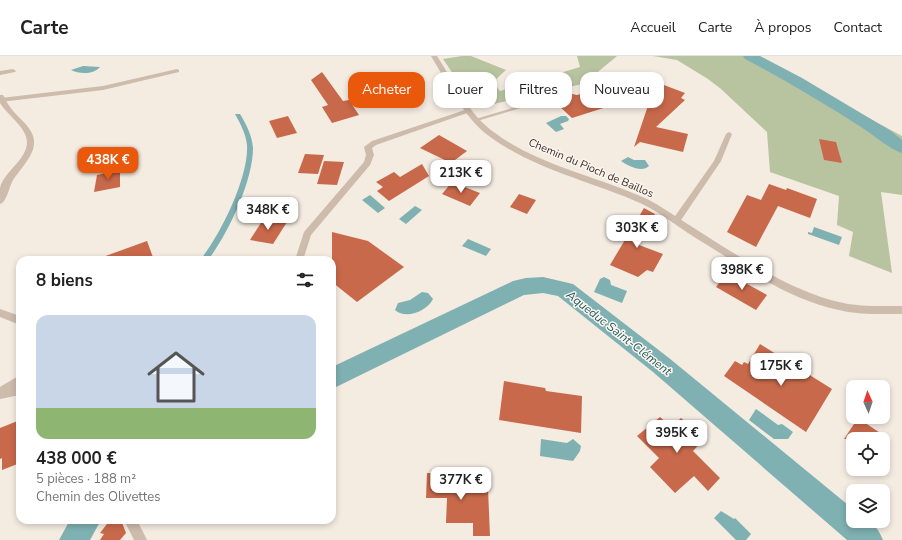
<!DOCTYPE html>
<html lang="fr">
<meta charset="utf-8">
<style>
body{margin:0;font-family:"Nunito Sans",sans-serif;background:#f6f6f6;color:#222;height:100vh;display:flex;flex-direction:column;font-size:15px;white-space:nowrap}
*{box-sizing:border-box;margin:0}
p{font-size:13px;color:#767676}
.icon{flex:none;width:22px;height:22px;fill:none;stroke:currentColor;stroke-width:2;stroke-linecap:round;stroke-linejoin:round}
.map{position:relative;flex:1;overflow:hidden}
.drawer{position:absolute;left:16px;top:200px;width:320px;height:268px;display:flex;flex-direction:column;background:#fff;border-radius:12px;box-shadow:0 2px 6px #0003}
.drawer>*{flex:none}
.guide{position:absolute;left:348px;top:16px;width:380px;height:36px;display:flex;gap:8px}
.needle{width:26px;rotate:357deg}
.fabs{position:absolute;left:846px;top:324px;display:grid;gap:8px}
.fabs a{display:grid;place-items:center;width:44px;height:44px;border-radius:8px;background:#fff;box-shadow:0 2px 6px #0003;font-size:20px}
.price{position:absolute;translate:-50% -34px;padding:0 9px;border-radius:8px;background:#fff;color:#222;font-size:13px;line-height:26px;filter:drop-shadow(0 1px 2px #0008)}
.price::after{content:'';position:absolute;left:50%;top:24px;width:12px;height:9px;margin-left:-6px;background:inherit;clip-path:polygon(0 0,100% 0,50% 100%)}
.price.on{background:#ea580c;color:#fff}
ul{padding:0;list-style:none}
li{display:grid;align-content:center;gap:8px;height:212px;padding:0 20px}
li+li{border-top:1px solid #e0e0e0}
li span{display:grid;place-items:center;height:124px;border-radius:12px;color:#555}
li>.icon{margin-inline-start:auto}
span .icon{width:72px;height:72px;fill:#fffc;stroke-width:1}
li b{font-size:17px}
h2{display:flex;justify-content:space-between;align-items:center;height:48px;padding:0 20px;font-size:17px}
.chip{padding:0 14px;border-radius:12px;background:#fff;box-shadow:0 2px 6px #0003;font-size:14px;line-height:36px}
.chip.on{background:#ea580c;color:#fff}
header{display:flex;align-items:center;gap:24px;box-sizing:border-box;height:56px;padding:0 20px;background:#fff;border-bottom:1px solid #e0e0e0}
header strong{font-size:19px}
nav{display:flex;gap:22px;margin-inline-start:auto;font-size:14px}
.map>svg:first-child{display:block}
</style>
<header>
<strong>Carte</strong>
<nav><a>Accueil</a><a>Carte</a><a>À propos</a><a>Contact</a></nav>
</header>
<div class="map">
<svg width="902" height="484" viewBox="0 0 902 484">
<rect width="100%" height="100%" fill="#f4ebe1"/>
<g fill="#b8c4a0">
<path d="M 462,0 L 471,0 L 506,14 L 493,26 L 500,35 L 580,11 L 577,0 L 617,0 L 587,25 L 578,29 L 476,52 L 443,3 Z"/>
<path d="M 653,0 L 753,0 L 902,80 L 902,139 L 881,136 L 892,217 L 849,200 L 853,176 L 837,169 L 839,140 L 770,116 L 767,76 L 721,33 L 708,23 L 677,4 Z"/>
</g>
<g fill="#7fb0b2">
<path d="M 83,10 L 100,11 C 93,19 79,18 71,14 Z"/>
<path d="M 235,58 L 240,58 C 246,68 252,79 253,92 C 253,125 228,178 208,204 L 200,204 C 220,180 249,121 247,89 C 246,78 240,67 235,58 Z"/>
<path d="M 561,60 L 566,60 L 569,63 L 568,65 L 560,68 L 564,73 L 556,76 L 546,67 Z"/>
<path d="M 628,101 L 634,104 L 645,104 L 649,110 C 642,117 628,110 621,105 Z"/>
<path d="M 370,139 L 385,152 L 378,157 L 362,144 Z"/>
<path d="M 415,150 L 422,154 L 406,168 L 399,163 Z"/>
<path d="M 814,171 L 842,181 L 839,189 L 808,178 L 808,176 L 812,177 Z"/>
<path d="M 468,183 L 491,193 L 486,200 L 462,190 Z"/>
<path d="M 604,221 L 610,224 L 611,229 L 627,235 L 622,247 L 594,236 L 600,223 Z"/>
<path d="M 422,236 L 428,237 L 433,243 C 427,255 406,264 395,254 L 398,247 L 410,244 Z"/>
<path d="M 756,353 L 778,369 L 782,368 L 793,376 L 788,383 L 774,383 L 749,364 Z"/>
<path d="M 541,383 L 567,387 L 573,383 L 581,390 L 580,395 L 573,405 L 540,400 Z"/>
<path d="M 721,455 L 734,463 L 735,462 L 751,478 L 746,484 L 736,484 L 714,462 Z"/>
</g>
<g fill="none" stroke-linecap="round" stroke-linejoin="round">
<g fill="#7fb0b2" fill-rule="evenodd">
<path d="M 743,0 L 760,0 L 802,22 L 891,75 L 902,84 L 902,97 C 891,94 872,78 861,71 C 823,47 785,24 745,3 Z"/>
<path d="M 543,221 L 573,228 L 669,302 L 853,453 L 853,465 C 870,465 876,467 883,484 L 847,484 L 653,316 L 558,240 L 543,237 L 524,239 L 332,333 L 332,311 L 513,225 L 526,222 Z"/>
<path d="M 70,464 L 101,464 L 90,484 L 59,484 Z"/>
</g>
</g>
<g fill="#c8694b">
<path d="M 322,16 L 343,45 L 349,44 L 359,59 L 332,67 L 322,51 L 328,49 L 311,24 Z"/>
<path d="M 656,26 L 685,37 L 681,42 L 685,44 L 656,71 L 688,78 L 683,96 L 640,86 L 634,91 Z"/>
<path d="M 558,35 L 577,39 L 585,37 L 593,43 L 616,48 L 572,62 L 559,50 L 568,47 L 564,44 L 568,43 L 565,40 L 565,38 Z"/>
<path d="M 288,60 L 297,77 L 277,82 L 269,65 Z"/>
<path d="M 439,79 L 467,95 L 451,107 L 420,92 Z"/>
<path d="M 819,83 L 836,86 L 842,107 L 824,104 Z"/>
<path d="M 305,98 L 324,99 L 318,118 L 298,117 Z"/>
<path d="M 324,105 L 344,106 L 337,129 L 317,128 Z"/>
<path d="M 422,108 L 429,120 L 389,145 L 377,135 L 383,131 L 376,126 L 394,116 L 400,121 Z"/>
<path d="M 120,114 L 120,131 L 94,136 L 97,119 Z"/>
<path d="M 452,126 L 480,137 L 470,150 L 442,138 Z"/>
<path d="M 769,128 L 786,134 L 787,132 L 817,143 L 810,162 L 778,150 L 756,191 L 727,176 L 747,139 L 761,144 Z"/>
<path d="M 519,138 L 536,144 L 527,158 L 510,151 Z"/>
<path d="M 644,152 L 655,158 L 639,189 L 663,198 L 653,216 L 647,214 L 638,221 L 610,209 Z"/>
<path d="M 264,162 L 287,166 L 273,188 L 250,184 Z"/>
<path d="M 332,176 L 368,185 L 404,211 L 357,246 L 332,226 Z"/>
<path d="M 147,185 L 154,204 L 101,204 L 100,202 Z"/>
<path d="M 727,217 L 767,239 L 756,254 L 716,231 Z"/>
<path d="M 760,288 L 832,333 L 806,376 L 724,320 L 735,305 L 742,309 L 744,306 L 748,308 Z"/>
<path d="M 504,325 L 545,332 L 546,335 L 582,340 L 581,377 L 499,364 Z"/>
<path d="M 660,361 L 671,371 L 681,362 L 704,383 L 693,395 L 720,422 L 708,435 L 694,420 L 675,437 L 650,411 L 659,402 L 637,380 Z"/>
<path d="M 858,362 L 889,383 L 844,383 Z"/>
<path d="M 20,364 L 20,407 L 2,414 L 2,402 L 0,403 L 0,372 Z"/>
<path d="M 427,417 L 463,418 L 463,428 L 475,429 L 475,432 L 488,433 L 490,480 L 473,480 L 473,467 L 446,467 L 447,442 L 426,442 Z"/>
<path d="M 110,464 L 121,464 L 126,477 L 120,484 L 100,484 L 104,478 L 100,477 Z"/>
</g>
<g fill="none" stroke-linecap="round" stroke-linejoin="round">
<g fill="#cdbbac" fill-rule="evenodd">
<path d="M 13,13 L 16,15 L 15,16 L 0,19 L 0,15 Z"/>
<path d="M 177,13 L 179,14 L 179,16 L 103,34 L 0,46 L 1,42 L 103,30 Z"/>
<path d="M 559,38 L 564,39 L 477,65 L 475,66 L 472,64 Z"/>
<path d="M 468,53 L 471,55 L 470,56 L 376,89 L 372,92 L 374,99 L 370,109 L 311,179 L 303,204 L 295,204 L 304,176 L 364,106 L 366,99 L 364,91 L 372,85 Z"/>
<path d="M 729,76 L 732,78 L 721,105 L 679,167 L 673,167 L 672,165 L 673,163 L 714,105 L 726,78 Z"/>
<path d="M 20,329 L 20,339 L 0,343 L 0,333 Z"/>
<path d="M 124,464 L 137,464 L 147,484 L 134,484 Z"/>
</g>
<g fill="#cdbbac" fill-rule="evenodd">
<path d="M 431,0 L 437,0 C 454,26 469,59 495,77 C 540,110 597,120 647,143 C 661,150 673,159 686,167 C 729,194 789,235 839,246 C 859,251 881,250 902,250 L 902,258 C 881,258 859,259 839,254 C 786,243 739,208 694,181 C 677,170 659,156 640,147 C 590,125 533,113 489,80 C 464,62 447,26 431,0 Z"/>
<path d="M 0,39 L 3,39 C 6,45 9,50 13,55 C 24,67 40,78 32,96 C 27,107 19,115 13,124 C 9,131 7,146 0,148 C 0,143 0,137 0,132 C 4,113 37,99 24,76 C 18,65 7,58 0,47 Z"/>
<path d="M 0,253 L 20,260 L 20,269 L 0,261 Z"/>
<path d="M 20,319 L 20,330 L 0,342 L 0,331 Z"/>
</g>
</g>
<g text-anchor="middle" dominant-baseline="central" stroke-width="3" stroke-linejoin="round" paint-order="stroke">
<g font-size="11" fill="#3b302b" stroke="#fbf5ee">
<text transform="translate(591 112) rotate(23)">Chemin du Pioch de Baillos</text>
</g>
<g font-size="12" font-style="italic" fill="#1f5a5e" stroke="#fbf5ee">
<text transform="translate(619 277) rotate(38)">Aqueduc Saint-Clément</text>
</g>
</g>
</svg>
<div class="fabs">
<a><svg class="needle" viewBox="-14 -14 28 28"><path d="M0-13l5 13h-10z" fill="#e53935"/><path d="M0 13l5-13h-10z" fill="#767676"/></svg></a>
<a><svg class="icon" aria-label="locate" viewBox="0 0 24 24"><circle cx="12" cy="12" r="6"/><path d="M12 2v4M12 18v4M2 12h4M18 12h4"/></svg></a>
<a><svg class="icon" aria-label="layers" viewBox="0 0 24 24"><path d="M12 4l9 5-9 5-9-5zM3 14l9 5 9-5"/></svg></a>
</div>
<b class="price on" style="left:108px;top:125px">438K €</b>
<b class="price" style="left:461px;top:138px">213K €</b>
<b class="price" style="left:268px;top:175px">348K €</b>
<b class="price" style="left:637px;top:193px">303K €</b>
<b class="price" style="left:742px;top:235px">398K €</b>
<b class="price" style="left:781px;top:331px">175K €</b>
<b class="price" style="left:677px;top:398px">395K €</b>
<b class="price" style="left:461px;top:445px">377K €</b>
<div class="guide">
<a class="chip on">Acheter</a>
<a class="chip">Louer</a>
<a class="chip">Filtres</a>
<a class="chip">Nouveau</a>
</div>
<section class="drawer">
<h2>8 biens<svg class="icon" aria-label="filters" viewBox="0 0 24 24"><path d="M4 7h16M4 17h16"/><circle cx="9" cy="7" r="2"/><circle cx="15" cy="17" r="2"/></svg></h2>
<ul>
<li><span style="background:linear-gradient(#c9d6e8 75%,#8fb573 0)"><svg class="icon" aria-label="home" viewBox="0 0 24 24"><path d="M3 11l9-7 9 7M6 9v11h12V9"/></svg></span><div><b>438 000 €</b><p>5 pièces · 188 m²</p><p>Chemin des Olivettes</p></div></li>
</ul>
</section>
</div>
